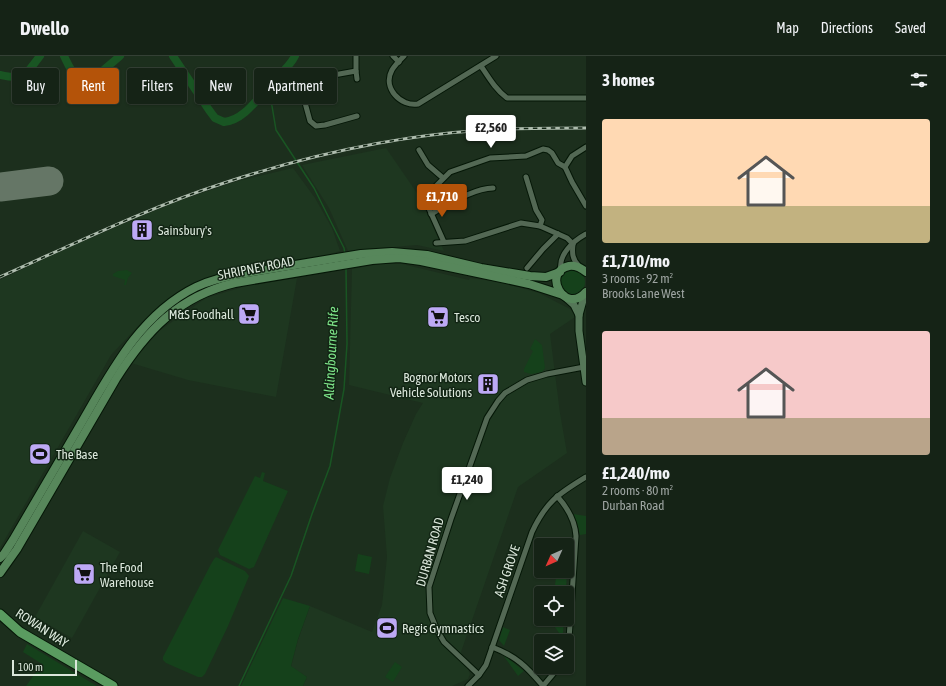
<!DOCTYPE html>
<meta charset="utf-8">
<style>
body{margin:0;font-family:"Asap Condensed",sans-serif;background:#1e2b1f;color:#f1f3f6;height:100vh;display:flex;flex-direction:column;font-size:15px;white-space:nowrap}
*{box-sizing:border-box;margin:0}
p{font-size:13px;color:#9da4a1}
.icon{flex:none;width:22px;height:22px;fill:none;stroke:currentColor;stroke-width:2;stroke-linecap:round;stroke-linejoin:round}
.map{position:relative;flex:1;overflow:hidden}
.panel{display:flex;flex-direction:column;background:#152316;width:360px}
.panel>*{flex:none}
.top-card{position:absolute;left:12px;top:12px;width:380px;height:36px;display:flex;gap:8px}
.needle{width:26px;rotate:225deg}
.controls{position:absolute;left:534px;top:482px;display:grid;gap:8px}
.controls a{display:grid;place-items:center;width:40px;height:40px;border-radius:4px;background:#152316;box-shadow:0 1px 3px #0004,0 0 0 1px #344035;font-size:20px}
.scale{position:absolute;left:12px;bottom:10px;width:65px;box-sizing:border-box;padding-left:4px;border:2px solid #dbe7db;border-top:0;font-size:11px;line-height:14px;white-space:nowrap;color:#dbe7db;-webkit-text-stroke:3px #122514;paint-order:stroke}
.price{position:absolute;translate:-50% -34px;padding:0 9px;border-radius:4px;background:#fff;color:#222;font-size:13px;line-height:26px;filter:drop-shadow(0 1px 2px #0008)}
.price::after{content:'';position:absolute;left:50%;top:24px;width:12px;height:9px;margin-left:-6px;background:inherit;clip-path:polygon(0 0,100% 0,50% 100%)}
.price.current{background:#b45309;color:#fff}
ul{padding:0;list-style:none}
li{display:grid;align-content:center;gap:8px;height:212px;padding:0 16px}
li span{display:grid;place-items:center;height:124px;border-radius:4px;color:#555}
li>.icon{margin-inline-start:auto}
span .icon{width:72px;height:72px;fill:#fffc;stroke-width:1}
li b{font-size:17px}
h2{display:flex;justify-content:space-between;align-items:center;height:48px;padding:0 16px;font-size:17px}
.chip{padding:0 14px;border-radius:4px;background:#152316;box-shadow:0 1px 3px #0004,0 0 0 1px #344035;font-size:14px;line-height:36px}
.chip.current{background:#b45309;color:#fff}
header{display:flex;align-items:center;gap:24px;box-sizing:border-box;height:56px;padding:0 20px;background:#152316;border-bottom:1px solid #344035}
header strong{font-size:19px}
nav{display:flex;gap:22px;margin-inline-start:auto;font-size:14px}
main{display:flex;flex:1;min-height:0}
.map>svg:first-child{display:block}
</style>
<header>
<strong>Dwello</strong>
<nav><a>Map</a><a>Directions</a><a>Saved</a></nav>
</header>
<main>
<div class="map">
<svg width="586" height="630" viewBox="0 0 586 630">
<rect width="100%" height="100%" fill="#1c2f1d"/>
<g fill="#1e3720">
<path d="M 386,92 L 419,140 L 444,195 L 417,189 L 348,195 L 329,152 L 302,109 Z"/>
<path d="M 293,112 L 315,142 L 332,172 L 340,195 L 327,199 L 300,204 L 288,204 L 215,220 L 182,233 L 143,265 L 111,299 L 0,492 L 0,224 L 67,192 L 175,146 L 238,125 Z"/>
<path d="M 380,208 L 402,208 L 469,224 L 470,222 L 500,226 L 539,237 L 570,253 L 574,257 L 575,261 L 550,278 L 560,357 L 567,397 L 518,431 L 461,596 L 470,618 L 468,623 L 452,630 L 303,630 L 307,621 L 291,611 L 298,584 L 310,550 L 372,576 L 382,549 L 387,501 L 383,450 L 390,422 L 403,387 L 416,358 L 423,347 L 349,329 L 352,213 Z"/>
<path d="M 297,222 L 276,341 L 188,324 L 131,307 L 159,275 L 206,242 L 253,228 Z"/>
<path d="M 83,475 L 120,496 L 72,582 L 35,561 Z"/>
</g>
<g fill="#15411b">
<circle cx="572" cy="226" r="13"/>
<path d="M 127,214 L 132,217 L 128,222 L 126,229 L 124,229 L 125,224 L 113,220 L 113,218 L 118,215 Z"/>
<path d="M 535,283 L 542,289 L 545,312 L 542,316 L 531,318 L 524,316 L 524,313 L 533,295 L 530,293 Z"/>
<path d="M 262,416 L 265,417 L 263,425 L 288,435 L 254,511 L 249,513 L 220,499 L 218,494 L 255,420 L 260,422 Z"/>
<path d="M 573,458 L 586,460 L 586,478 L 580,479 L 577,467 Z"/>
<path d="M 358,498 L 372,501 L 369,518 L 355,515 Z"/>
<path d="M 216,501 L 245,515 L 249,520 L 228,570 L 205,618 L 202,621 L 198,621 L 166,607 L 163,604 L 163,601 L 211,508 L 214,503 Z"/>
<path d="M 569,508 L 570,509 L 567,511 L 566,537 L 554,537 L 556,521 L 561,515 L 567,515 L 567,510 Z"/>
<path d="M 283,542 L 310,550 L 298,583 L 291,610 L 307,621 L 303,630 L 241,630 Z"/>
<path d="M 552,563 L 564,563 L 563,578 L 565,581 L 562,581 L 552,567 Z"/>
<path d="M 503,571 L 510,574 L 504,590 L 499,584 Z"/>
<path d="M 27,588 L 97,630 L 26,630 L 42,608 L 23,596 Z"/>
<path d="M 503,599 L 509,603 L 524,615 L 518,620 Z"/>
<path d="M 395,606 L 402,611 L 393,626 L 385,621 Z"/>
</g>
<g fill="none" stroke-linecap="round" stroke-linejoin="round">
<g stroke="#195523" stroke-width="1.5">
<path d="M 266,34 L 272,50 L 276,74 L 314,132 L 344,192 L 345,198"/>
<path d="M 239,630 L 291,520 L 312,458 L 330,410 L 344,333 L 347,288 L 346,212"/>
</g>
<g stroke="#195523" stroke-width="8">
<path d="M 64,0 C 71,14 75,27 93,23 L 120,0"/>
<path d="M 173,0 L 209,54 L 215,62 L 224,66 C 245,64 259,40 273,26 C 281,17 290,10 295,0"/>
<path d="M 0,19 C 26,25 25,19 40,0"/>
</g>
<path stroke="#657666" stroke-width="29" d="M 0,131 L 49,125"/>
<g stroke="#051707" stroke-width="7">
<g id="street">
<path d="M 356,0 L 356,15 L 357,23"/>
<path d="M 393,0 L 399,6"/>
<path d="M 404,0 C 400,4 395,9 392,14 C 382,32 401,51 418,48 L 496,0"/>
<path d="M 481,10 C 489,22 496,34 507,42 L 586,42"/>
<path d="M 356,15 L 306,24 L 301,32 L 310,65 L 316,70 L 325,69 L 357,60"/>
<path d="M 586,91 L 572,100 L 565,111 L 572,126 L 586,150"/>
<path d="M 419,94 L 428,109 L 443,122"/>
<path d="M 526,121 L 536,154 L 542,164 L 540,170"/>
<path d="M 431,158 C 448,149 474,132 493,132"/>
<path d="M 444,186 L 427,148 L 425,141 L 450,116 L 490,102 L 526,100 L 543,93 L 548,94 L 552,97 L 558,107 L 565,111"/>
<path d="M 436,187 L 465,185 L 521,167 L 540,170 L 567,182 L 573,188"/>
<path d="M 573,188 C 572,197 572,203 579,210"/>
<path d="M 527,212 L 543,193 L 558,178"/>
<path d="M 561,214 C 558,199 573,185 586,178"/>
<path d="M 557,440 C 567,451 575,465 576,480 L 569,583 L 567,594"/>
<path d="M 492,591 C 516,600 527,611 543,630"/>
<path d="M 479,619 L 444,586 L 437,574 L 430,557 L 429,531 L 451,463 L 487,362 L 498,345 L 505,337 L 527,324 L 547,318 L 584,311"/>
<path d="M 468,630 L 479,619 L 486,609 L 532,476 C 546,446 558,438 586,421"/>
<path d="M 543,630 L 559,611"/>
</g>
</g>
<g stroke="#051707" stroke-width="9">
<g id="secondary">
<path d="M 585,237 L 579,259 L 579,275 L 586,326"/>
<path d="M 565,241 L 574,249 L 579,259"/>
</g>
</g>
<g stroke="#051707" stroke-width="10">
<g id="primary">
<path d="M 586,216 C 581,212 576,209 569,210 C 541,216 565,260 586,236"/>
<path d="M 0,502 L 4,498 L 13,484 C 35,446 57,408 79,371 C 110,318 139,259 196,231 C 210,224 225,221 240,218 L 361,198 L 392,196 L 427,199 L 481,212 L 530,220 L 546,221 L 560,216"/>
<path d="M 0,517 L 17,493 L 116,323 C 146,275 179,240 235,227 L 372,204 L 399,202 L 421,205 L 529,228 L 563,239"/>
</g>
</g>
<g stroke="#051707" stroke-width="11">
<path id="highway" d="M 0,558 L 20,576 L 113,630"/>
</g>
<use href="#street" stroke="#536854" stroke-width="5"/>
<use href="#secondary" stroke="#557758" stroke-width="7"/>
<use href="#primary" stroke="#57875b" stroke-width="8"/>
<use href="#highway" stroke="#5a9b60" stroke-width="9"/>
<g stroke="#aebcae" stroke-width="3">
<path id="rail" d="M 0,221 C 74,188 147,152 224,127 C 309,99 398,79 488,74 C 520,72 553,72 586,72"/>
</g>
<use href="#rail" stroke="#122514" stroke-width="1.5" stroke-dasharray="4.5" stroke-linecap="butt"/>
</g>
<defs>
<g id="building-square" transform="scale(1.15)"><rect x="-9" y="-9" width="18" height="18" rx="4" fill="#bda9f5" stroke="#122514"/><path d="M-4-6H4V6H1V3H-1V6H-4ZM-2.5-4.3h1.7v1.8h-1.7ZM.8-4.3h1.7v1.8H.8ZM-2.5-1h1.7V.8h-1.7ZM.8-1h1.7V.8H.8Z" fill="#111"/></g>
<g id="supermarket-square" transform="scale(1.15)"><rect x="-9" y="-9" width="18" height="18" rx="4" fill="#bda9f5" stroke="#122514"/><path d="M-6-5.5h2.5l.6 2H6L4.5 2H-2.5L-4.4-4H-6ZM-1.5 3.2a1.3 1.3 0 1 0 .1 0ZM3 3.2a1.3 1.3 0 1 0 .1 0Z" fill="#111"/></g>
<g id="stadium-square" transform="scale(1.15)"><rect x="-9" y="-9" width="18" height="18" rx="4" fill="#bda9f5" stroke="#122514"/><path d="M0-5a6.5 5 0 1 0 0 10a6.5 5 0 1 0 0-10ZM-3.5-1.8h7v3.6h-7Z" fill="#111"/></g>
</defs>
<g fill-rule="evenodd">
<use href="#building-square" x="142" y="174"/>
<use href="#supermarket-square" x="249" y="258"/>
<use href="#supermarket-square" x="438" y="261"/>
<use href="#building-square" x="488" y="328"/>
<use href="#stadium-square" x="40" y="398"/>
<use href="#supermarket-square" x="84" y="518"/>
<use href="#stadium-square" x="387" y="572"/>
</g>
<g text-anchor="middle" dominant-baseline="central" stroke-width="3" stroke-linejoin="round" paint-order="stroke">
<g font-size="13" fill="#dbe7db" stroke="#122514" text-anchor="start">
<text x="158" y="174">Sainsbury's</text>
<text x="234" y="258" text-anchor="end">M&amp;S Foodhall</text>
<text x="454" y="261">Tesco</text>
<text x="472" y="321" text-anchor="end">Bognor Motors<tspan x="472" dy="15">Vehicle Solutions</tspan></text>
<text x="56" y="398">The Base</text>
<text x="100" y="511">The Food<tspan x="100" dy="15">Warehouse</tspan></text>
<text x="402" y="572">Regis Gymnastics</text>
</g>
<g font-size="13" fill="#dbe7db" stroke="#122514">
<text transform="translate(256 212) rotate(-11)">SHRIPNEY ROAD</text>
<text transform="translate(430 496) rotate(-74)">DURBAN ROAD</text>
<text transform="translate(507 515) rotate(-71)">ASH GROVE</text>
<text transform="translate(42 572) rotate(33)">ROWAN WAY</text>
</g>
<g font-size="14" font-style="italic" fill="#7de288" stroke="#122514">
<text transform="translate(331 297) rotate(-87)">Aldingbourne Rife</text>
</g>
</g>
</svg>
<div class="controls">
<a><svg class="needle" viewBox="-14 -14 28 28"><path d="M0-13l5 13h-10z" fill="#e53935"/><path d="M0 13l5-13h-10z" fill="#9da4a1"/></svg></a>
<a><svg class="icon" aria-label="locate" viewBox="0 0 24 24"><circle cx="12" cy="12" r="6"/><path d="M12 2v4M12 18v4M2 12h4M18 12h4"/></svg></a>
<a><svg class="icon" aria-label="layers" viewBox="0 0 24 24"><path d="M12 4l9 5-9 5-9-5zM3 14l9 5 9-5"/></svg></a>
</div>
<div class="scale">100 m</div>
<b class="price" style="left:491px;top:93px">£2,560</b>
<b class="price current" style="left:442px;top:162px">£1,710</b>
<b class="price" style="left:467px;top:445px">£1,240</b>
<div class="top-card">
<a class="chip">Buy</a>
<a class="chip current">Rent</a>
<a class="chip">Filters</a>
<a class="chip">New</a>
<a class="chip">Apartment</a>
</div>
</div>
<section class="panel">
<h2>3 homes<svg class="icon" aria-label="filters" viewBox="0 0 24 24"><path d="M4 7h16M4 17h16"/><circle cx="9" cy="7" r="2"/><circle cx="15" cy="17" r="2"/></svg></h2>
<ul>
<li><span style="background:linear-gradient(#ffd9b3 70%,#c2b280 0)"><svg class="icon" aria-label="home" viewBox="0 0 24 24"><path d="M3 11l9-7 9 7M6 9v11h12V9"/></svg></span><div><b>£1,710/mo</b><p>3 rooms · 92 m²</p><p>Brooks Lane West</p></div></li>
<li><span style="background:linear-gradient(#f6c9c9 70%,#b9a48a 0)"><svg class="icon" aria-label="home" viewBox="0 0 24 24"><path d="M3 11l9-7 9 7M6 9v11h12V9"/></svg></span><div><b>£1,240/mo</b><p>2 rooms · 80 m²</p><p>Durban Road</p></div></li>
</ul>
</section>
</main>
